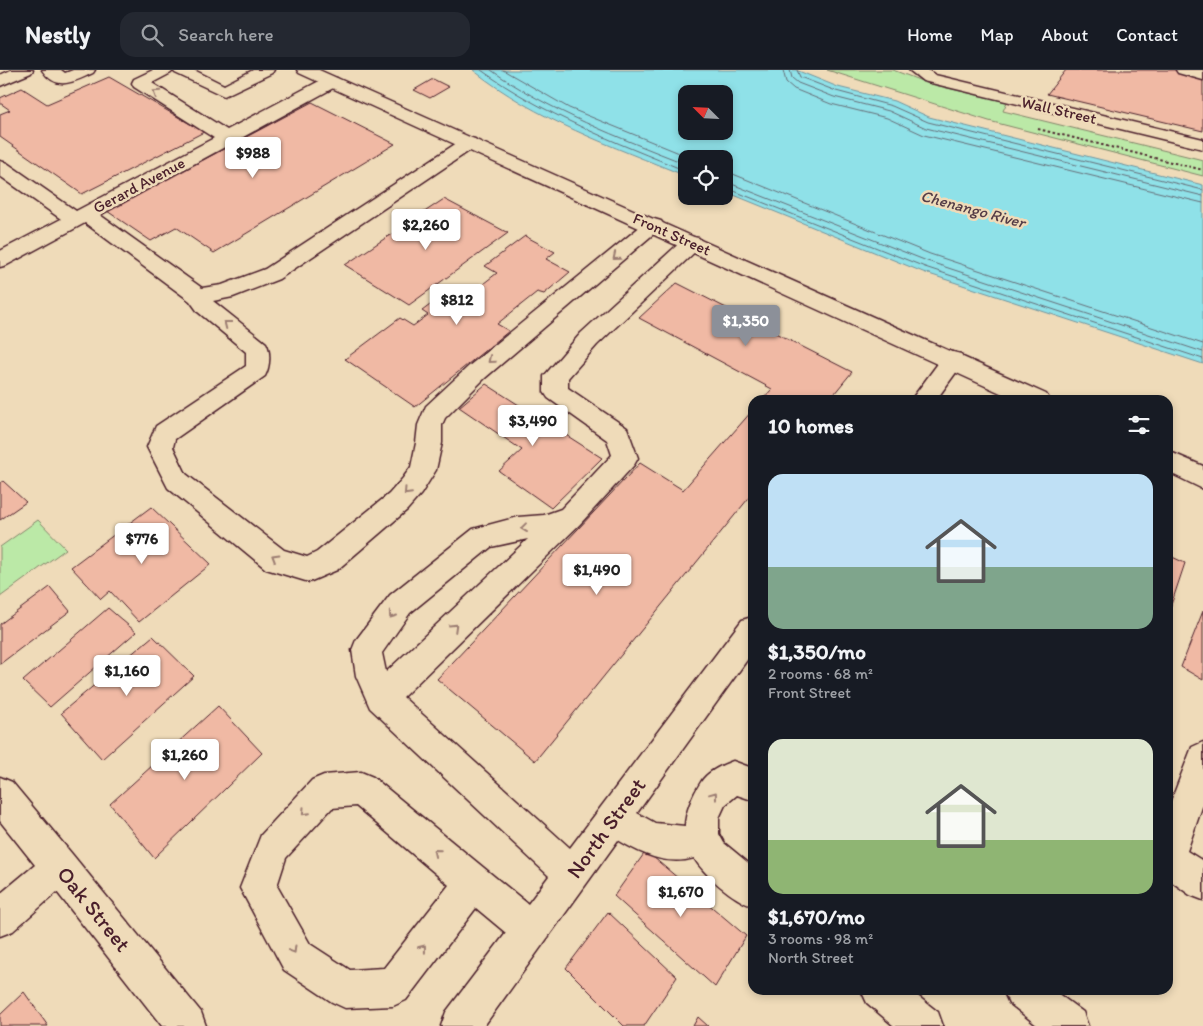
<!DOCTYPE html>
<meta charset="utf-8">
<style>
body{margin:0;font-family:Itim,sans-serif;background:#242831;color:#f1f3f6;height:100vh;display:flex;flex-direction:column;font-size:19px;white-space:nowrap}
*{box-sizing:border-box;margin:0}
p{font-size:16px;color:#9ea1a6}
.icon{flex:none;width:28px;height:28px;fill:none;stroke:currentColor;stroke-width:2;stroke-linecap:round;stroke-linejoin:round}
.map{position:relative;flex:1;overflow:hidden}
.details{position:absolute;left:748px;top:325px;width:425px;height:600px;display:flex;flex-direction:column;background:#171b24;border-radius:15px;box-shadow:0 2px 8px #0003}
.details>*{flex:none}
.needle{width:32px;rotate:294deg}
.buttons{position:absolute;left:678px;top:15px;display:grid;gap:10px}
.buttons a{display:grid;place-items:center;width:55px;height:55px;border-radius:10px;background:#171b24;box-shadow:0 2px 8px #0003;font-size:25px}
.price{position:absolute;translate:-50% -42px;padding:0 11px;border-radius:5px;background:#fff;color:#222;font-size:16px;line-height:32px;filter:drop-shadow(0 1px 2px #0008)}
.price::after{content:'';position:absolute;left:50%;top:30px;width:15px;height:11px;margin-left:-8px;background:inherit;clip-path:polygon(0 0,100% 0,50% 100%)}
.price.current{background:#8c9099;color:#fff}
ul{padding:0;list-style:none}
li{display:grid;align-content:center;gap:10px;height:265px;padding:0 20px}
li span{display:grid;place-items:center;height:155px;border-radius:15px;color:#555}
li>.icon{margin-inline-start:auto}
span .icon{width:90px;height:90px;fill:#fffc;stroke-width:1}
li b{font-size:21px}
h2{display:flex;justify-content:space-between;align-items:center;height:60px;padding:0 20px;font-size:21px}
header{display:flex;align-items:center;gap:30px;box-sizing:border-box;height:70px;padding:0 25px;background:#171b24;border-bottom:1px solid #363941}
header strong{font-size:24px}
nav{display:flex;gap:28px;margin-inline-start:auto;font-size:18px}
.search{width:350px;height:45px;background:#242831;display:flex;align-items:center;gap:12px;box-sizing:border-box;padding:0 18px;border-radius:15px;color:#9ea1a6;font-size:19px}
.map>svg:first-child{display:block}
</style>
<header>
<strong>Nestly</strong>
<div class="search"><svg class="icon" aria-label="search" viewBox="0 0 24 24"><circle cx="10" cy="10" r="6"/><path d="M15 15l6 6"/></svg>Search here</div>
<nav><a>Home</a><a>Map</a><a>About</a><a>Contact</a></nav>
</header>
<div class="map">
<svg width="1203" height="956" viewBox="0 0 1203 956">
<rect width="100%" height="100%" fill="#efdbb9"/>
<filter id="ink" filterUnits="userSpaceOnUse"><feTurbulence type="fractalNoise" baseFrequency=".02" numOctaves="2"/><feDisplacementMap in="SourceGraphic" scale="10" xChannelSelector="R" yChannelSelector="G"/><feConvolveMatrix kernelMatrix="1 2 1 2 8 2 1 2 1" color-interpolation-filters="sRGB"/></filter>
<g filter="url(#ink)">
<g fill="#bbe9a7" stroke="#828469">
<path d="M 827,0 L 893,0 L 927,13 L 1007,32 L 1003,41 L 1203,90 L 1203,106 L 989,51 Z"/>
<path d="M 38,450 L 66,479 L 0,527 L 0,477 Z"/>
</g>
<path fill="#8fe1e8" stroke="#73939c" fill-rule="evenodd" d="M 473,0 L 796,0 L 838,17 L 894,31 L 929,47 L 1203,115 L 1203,294 L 923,202 L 724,121 L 724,89 L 686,89 L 686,106 C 612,76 536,50 473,0 ZM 686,24 L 724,24 L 724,61 L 686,61 Z"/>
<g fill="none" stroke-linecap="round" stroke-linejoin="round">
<g stroke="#666d77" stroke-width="1">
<path d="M 481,0 C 544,45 615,72 686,101"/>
<path d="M 491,0 C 551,42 618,67 686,94"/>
<path d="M 503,0 L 569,38 L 694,89"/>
<path d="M 783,0 L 786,12 L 794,19 L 831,34 L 887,48 L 924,65 L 1203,133"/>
<path d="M 790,0 L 792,8 L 798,13 L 834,27 L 889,41 L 926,58 L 1203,126"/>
<path d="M 797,0 L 800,7 L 836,21 L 892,36 L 928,52 L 1203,120"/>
<path d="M 724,103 L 733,104 L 930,184 L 1203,274"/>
<path d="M 724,111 L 927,191 L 1203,282"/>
<path d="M 724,117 L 925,197 L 1203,289"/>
</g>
</g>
<g fill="#f0b9a4" stroke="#4a1f2b">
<path d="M 1066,0 L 1175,0 L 1203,8 L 1203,61 L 1047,24 Z"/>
<path d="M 109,7 L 204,62 L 82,124 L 0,67 L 0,44 L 10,40 L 0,33 L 0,28 L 22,18 L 47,34 Z"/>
<path d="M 433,9 L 449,17 L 430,28 L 414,20 Z"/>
<path d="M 312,32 L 395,74 L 214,183 L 176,157 L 151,171 L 107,141 Z"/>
<path d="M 444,129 L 508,163 L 409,235 L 345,195 Z"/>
<path d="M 525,166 L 555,182 L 546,189 L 570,202 L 544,224 L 537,222 L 497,254 L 509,261 L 415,337 L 345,289 L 400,248 L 413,256 L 428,245 L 422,241 L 434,232 L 439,234 L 451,225 L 461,231 L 497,203 L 485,196 Z"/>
<path d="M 677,213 L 852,302 L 829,330 L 762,330 L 772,319 L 639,248 Z"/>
<path d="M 486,314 L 602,388 L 551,438 L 499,401 L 522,380 L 459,337 Z"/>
<path d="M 752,341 L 752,424 L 535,691 L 437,609 L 640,393 L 683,420 Z"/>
<path d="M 3,411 L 26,432 L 0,450 L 0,413 Z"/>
<path d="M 151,437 L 211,494 L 139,552 L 110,521 L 101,529 L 71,497 Z"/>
<path d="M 1168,485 L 1185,493 L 1168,544 Z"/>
<path d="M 50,517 L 70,541 L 0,594 L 0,554 Z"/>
<path d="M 108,538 L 136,562 L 50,637 L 23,611 Z"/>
<path d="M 1203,541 L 1203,610 L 1181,597 Z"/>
<path d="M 153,566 L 194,606 L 102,689 L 61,643 Z"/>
<path d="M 218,636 L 262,683 L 154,788 L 110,734 Z"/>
<path d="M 646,781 L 746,866 L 715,917 L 614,826 Z"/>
<path d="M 608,842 L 677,907 L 644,956 L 624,956 L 566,898 Z"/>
<path d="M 24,922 L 48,956 L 0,956 L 0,945 Z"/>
<path d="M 698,947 L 708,956 L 693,956 Z"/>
</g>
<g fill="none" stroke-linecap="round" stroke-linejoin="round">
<g stroke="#4a1f2b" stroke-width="3">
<g id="minor">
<path d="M 11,0 L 33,0 L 31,3 L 0,16 L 0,5 Z"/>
<path d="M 42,0 L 61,0 L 65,3 L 73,0 L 95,0 L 93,3 C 73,12 57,22 42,0 Z"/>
<path d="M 153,0 L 194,0 L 224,15 L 253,0 L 274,0 L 272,3 L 224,26 L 175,3 L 173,0 L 171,3 L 152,13 L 227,60 L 325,8 L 337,8 L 339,12 L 337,16 L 100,145 L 202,218 L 222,215 L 265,199 L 463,69 L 469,68 L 475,69 L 478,73 L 475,77 L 279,209 L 233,227 L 213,231 L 266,273 C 271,282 270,297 265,306 L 175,369 L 173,377 L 186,404 L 284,480 L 307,487 L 317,482 L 389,424 L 403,408 L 411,397 L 416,373 L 418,355 L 426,336 L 469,296 L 647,151 L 654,149 L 661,151 L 664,155 L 485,308 L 445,348 L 442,355 L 442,373 L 436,400 L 421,424 L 407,440 L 337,500 L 309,512 L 266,499 L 168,418 L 147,377 L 156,356 L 246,296 L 246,282 L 198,242 L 190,231 L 85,153 L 7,195 L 0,197 L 0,181 L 61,149 L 0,106 L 0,91 L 7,93 L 76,141 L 214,68 L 134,17 L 132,13 L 134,9 Z"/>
<path d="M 909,0 L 928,0 L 935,5 L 948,8 L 1203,69 L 1203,79 L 923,11 Z"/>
<path d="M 1176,0 L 1203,0 L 1203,10 L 1178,3 Z"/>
<path d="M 692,167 L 699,168 L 702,173 L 699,178 L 597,275 L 568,308 L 568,318 L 627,358 L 638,388 L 634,395 L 580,454 L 403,627 L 570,778 L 742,550 L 752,547 L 752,583 L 637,743 L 655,753 L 685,756 C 685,743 693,724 701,712 C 707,702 722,695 733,691 L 752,698 L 752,730 L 737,725 L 725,735 L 719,748 L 719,764 L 724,773 L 752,796 L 752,836 C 734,830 704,805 694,788 C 667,796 641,784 618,770 L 484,956 L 441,956 L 446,942 L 506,863 L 476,838 L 406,930 L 393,936 L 345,938 L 332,932 L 284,900 L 240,818 L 261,765 L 312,710 L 324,705 L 361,702 L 373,707 L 528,834 L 549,806 L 370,638 L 356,606 L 352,580 L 356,570 L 390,525 L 473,459 L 518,447 L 544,445 L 561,439 L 612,385 L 607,370 L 548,328 L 544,322 L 544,306 L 581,263 L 685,168 ZM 528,469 L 386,602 L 382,583 L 410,543 L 491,477 ZM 356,736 L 449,815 L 384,898 L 350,900 L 310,874 L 277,816 L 286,788 L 332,738 Z"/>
<path d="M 953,282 L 961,284 L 965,290 L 936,330 L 911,330 L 945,284 Z"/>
<path d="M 1203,672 L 1203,734 L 1187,781 L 1203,791 L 1203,830 L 1190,825 L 1168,809 L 1168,739 L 1192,677 Z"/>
<path d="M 0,707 L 12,712 L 72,784 L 201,942 L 206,956 L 162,956 L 57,822 L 13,861 L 0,866 L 0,824 L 35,795 L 0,751 Z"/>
<path d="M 861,920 L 910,920 L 938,942 L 943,956 L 894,956 L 867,933 Z"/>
<path d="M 1003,920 L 1053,920 L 1083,942 L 1088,956 L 1038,956 L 1009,933 Z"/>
</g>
</g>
<g stroke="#4a1f2b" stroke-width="3">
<g id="major">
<path d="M 297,0 L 319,0 L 1046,324 L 1050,330 L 1016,330 L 299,3 Z"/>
<path d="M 1168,381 L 1203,396 L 1203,419 L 1168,402 Z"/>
</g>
</g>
<path stroke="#4a1f2b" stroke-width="2" stroke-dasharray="2.5 2.5" stroke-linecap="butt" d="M 1038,59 L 1203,100"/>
<use href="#minor" fill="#efdbb9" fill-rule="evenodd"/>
<use href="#major" fill="#efdbb9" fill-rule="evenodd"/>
</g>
<defs><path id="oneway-chevron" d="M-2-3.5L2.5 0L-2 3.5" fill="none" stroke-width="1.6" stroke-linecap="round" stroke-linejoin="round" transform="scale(1.25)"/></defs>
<g stroke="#9c7d72">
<use href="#oneway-chevron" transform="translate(156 23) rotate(-147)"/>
<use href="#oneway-chevron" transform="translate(616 187) rotate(140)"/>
<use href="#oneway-chevron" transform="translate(227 254) rotate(-142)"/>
<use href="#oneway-chevron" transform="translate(491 290) rotate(140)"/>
<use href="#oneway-chevron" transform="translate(407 422) rotate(133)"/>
<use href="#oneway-chevron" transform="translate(524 458) rotate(173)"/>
<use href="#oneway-chevron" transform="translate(275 487) rotate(-149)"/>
<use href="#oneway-chevron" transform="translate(392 545) rotate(125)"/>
<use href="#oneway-chevron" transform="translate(454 557) rotate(-44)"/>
<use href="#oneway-chevron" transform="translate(714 725) rotate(-53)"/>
<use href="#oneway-chevron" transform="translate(305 742) rotate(133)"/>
<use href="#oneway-chevron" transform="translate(436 782) rotate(-140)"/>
<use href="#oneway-chevron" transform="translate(423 878) rotate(-52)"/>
<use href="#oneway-chevron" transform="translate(293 880) rotate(59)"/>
</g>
</g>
<g text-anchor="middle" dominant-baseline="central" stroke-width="5" stroke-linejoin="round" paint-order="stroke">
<g font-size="16" fill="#4a1f2b" stroke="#efdbb9">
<text transform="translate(1059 40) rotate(13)">Wall Street</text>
<text transform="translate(139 115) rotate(-28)">Gerard Avenue</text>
<text transform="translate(672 164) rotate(24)">Front Street</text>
</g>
<g font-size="16" font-style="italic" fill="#543c47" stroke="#efdbb9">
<text transform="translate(973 139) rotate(15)">Chenango River</text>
</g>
<g font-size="22" fill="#4a1f2b" stroke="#efdbb9">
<text transform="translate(606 758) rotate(-54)">North Street</text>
<text transform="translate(94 839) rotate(51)">Oak Street</text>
</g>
</g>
</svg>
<div class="buttons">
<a><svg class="needle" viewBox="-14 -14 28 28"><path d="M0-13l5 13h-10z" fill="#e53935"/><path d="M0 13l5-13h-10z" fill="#9ea1a6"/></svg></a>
<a><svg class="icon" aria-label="locate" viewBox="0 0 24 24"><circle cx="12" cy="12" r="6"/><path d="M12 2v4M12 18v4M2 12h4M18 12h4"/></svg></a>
</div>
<b class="price" style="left:253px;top:109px">$988</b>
<b class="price" style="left:426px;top:181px">$2,260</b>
<b class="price" style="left:457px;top:256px">$812</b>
<b class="price current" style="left:746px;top:277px">$1,350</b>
<b class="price" style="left:533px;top:377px">$3,490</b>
<b class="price" style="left:142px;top:495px">$776</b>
<b class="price" style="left:597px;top:526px">$1,490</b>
<b class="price" style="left:127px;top:627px">$1,160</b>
<b class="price" style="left:185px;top:711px">$1,260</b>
<b class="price" style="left:681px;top:848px">$1,670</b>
<section class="details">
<h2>10 homes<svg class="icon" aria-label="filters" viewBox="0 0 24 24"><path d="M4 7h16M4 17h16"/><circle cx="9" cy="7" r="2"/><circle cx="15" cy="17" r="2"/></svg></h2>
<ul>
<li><span style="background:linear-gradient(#bfe0f5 60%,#7fa58c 0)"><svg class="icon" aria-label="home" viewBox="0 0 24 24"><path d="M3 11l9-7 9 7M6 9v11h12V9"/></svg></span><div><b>$1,350/mo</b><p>2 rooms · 68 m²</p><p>Front Street</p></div></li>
<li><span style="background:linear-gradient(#dfe7d0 65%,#8fb573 0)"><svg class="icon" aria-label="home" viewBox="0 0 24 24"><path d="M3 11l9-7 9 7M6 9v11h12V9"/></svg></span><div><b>$1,670/mo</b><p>3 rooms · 98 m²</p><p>North Street</p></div></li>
</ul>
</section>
</div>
